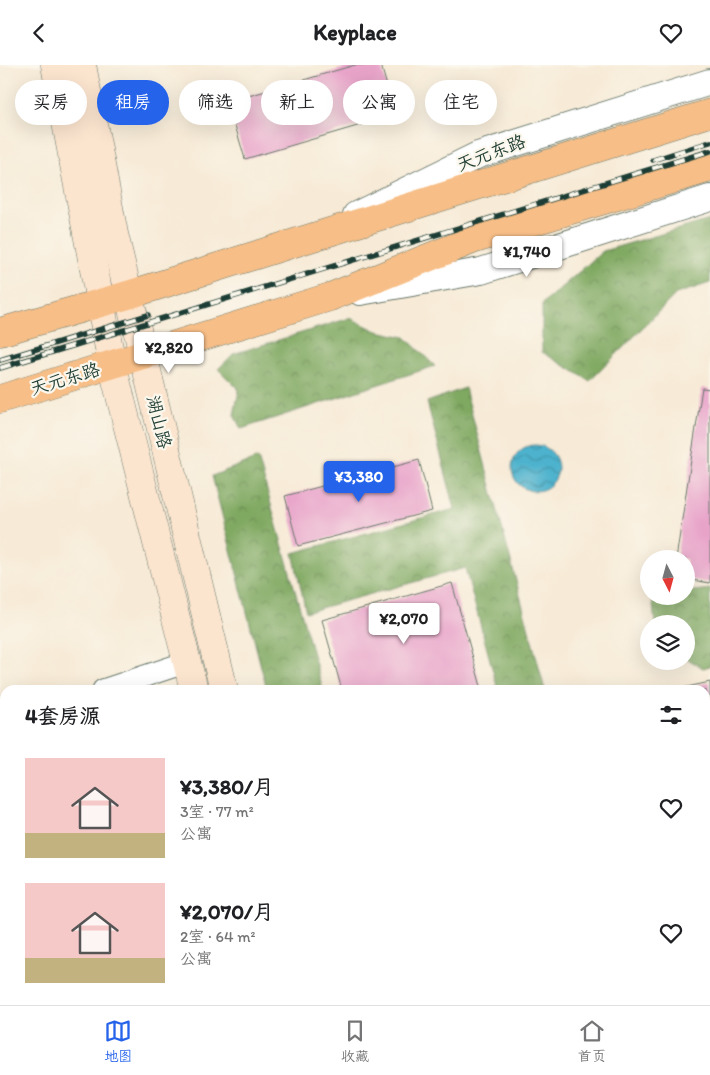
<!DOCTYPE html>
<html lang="zh">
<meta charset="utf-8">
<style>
body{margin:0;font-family:Itim,"LXGW WenKai TC",sans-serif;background:#f6f6f6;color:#202124;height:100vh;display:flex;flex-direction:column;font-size:19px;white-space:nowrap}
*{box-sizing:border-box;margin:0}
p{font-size:16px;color:#757577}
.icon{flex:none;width:28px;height:28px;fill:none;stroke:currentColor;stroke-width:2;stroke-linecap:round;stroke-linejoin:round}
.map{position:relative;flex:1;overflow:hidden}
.panel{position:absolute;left:0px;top:620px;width:710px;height:320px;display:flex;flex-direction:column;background:#fff;border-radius:15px 15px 0 0;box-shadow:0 5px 20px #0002}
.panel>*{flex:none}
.guide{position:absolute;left:15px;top:15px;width:680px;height:45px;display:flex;gap:10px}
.needle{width:32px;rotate:174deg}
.tools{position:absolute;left:640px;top:485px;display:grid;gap:10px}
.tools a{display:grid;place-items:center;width:55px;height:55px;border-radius:50%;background:#fff;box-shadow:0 5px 20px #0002;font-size:25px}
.price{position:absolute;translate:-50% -42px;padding:0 11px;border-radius:5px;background:#fff;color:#222;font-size:16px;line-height:32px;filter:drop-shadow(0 1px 2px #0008)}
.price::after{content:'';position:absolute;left:50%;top:30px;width:15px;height:11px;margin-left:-8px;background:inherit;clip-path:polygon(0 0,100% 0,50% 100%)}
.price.current{background:#2563eb;color:#fff}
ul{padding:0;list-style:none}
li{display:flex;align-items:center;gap:15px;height:125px;padding:0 25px}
li span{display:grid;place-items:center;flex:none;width:140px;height:100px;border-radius:0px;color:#555}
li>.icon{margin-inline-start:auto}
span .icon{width:60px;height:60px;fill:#fffc;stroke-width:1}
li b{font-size:21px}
h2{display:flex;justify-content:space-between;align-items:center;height:60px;padding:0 25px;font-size:21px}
.pill{padding:0 18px;border-radius:22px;background:#fff;box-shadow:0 5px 20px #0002;font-size:18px;line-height:45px}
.pill.current{background:#2563eb;color:#fff}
header{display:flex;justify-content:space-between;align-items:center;height:65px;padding:0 25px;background:#fff;font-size:22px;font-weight:800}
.menu{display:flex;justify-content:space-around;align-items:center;height:70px;border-top:1px solid #e0e0e0;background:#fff;font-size:14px;color:#757577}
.menu a{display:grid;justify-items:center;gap:2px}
.menu .current{color:#2563eb}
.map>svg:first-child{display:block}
</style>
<header><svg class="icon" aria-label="back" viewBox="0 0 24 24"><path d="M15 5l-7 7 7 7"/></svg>Keyplace<svg class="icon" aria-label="heart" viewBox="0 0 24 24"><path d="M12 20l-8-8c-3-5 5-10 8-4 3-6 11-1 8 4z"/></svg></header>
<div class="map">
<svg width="710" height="940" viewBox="0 0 710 940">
<defs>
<pattern id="forest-crowns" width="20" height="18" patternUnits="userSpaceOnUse" patternTransform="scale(1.25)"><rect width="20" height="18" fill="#7fa860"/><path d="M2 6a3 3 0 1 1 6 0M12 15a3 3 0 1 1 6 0" fill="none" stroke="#678a50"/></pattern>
<pattern id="water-waves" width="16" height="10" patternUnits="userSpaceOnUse" patternTransform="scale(1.25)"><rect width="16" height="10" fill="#4eb2cd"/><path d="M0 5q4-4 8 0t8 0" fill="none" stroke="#4092a7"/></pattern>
</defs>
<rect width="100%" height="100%" fill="#fbf7ec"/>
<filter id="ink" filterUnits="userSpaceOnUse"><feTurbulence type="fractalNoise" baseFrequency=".02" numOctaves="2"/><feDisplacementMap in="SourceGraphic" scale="10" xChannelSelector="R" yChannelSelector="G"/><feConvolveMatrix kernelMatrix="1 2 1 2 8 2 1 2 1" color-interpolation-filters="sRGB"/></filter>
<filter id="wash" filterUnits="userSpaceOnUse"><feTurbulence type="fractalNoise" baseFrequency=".0096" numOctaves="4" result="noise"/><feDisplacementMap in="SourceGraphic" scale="20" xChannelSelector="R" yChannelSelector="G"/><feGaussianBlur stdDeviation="1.12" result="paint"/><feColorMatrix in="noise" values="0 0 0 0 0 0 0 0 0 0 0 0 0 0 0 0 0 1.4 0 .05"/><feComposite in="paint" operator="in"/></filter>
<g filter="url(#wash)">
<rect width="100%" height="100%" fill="#f7ead6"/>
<g fill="url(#forest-crowns)" stroke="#4f724a">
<path d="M 710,155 L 710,218 L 676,229 L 590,316 L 542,287 L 542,239 L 603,186 Z"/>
<path d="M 350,253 L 377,266 L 405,272 L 435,301 L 241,364 L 234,350 L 239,325 L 218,304 L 233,289 Z"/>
<path d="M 465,323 L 545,625 L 498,625 L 465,503 L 306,547 L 293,488 L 455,444 L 427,337 Z"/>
<path d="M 258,393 L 323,625 L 267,625 L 212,411 Z"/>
<path d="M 710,524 L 710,601 L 703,603 L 686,593 L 686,559 L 655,559 L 652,531 L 686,531 L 686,527 Z"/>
<path d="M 347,935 L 410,935 L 412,940 L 348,940 Z"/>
</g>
<circle fill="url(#water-waves)" stroke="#367880" cx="535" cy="403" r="23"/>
<g id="blocks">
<g fill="#e8a3c9">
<path d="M 355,0 L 381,0 L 395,50 L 245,94 L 228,37 Z"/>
<path d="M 702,323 L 710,324 L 710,518 L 686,514 L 686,494 L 676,494 Z"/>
<path d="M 419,395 L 432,446 L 298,481 L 285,431 Z"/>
<path d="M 452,518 L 482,625 L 342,625 L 322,555 Z"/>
<path d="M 710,617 L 710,655 L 705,656 L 705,625 L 678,624 Z"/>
<path d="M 710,719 L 710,861 L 705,863 L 705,721 Z"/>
<path d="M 421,935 L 561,935 L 563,940 L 422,940 Z"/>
</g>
</g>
</g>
<g filter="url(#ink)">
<use href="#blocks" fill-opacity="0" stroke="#6b7a6d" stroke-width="1"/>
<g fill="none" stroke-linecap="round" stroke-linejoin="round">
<g stroke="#6b7a6d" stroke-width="23">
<g id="minor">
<path d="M 103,625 L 187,597"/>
<path d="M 0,659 L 5,657"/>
</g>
</g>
<g stroke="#6b7a6d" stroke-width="28">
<g id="tertiary">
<path d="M 356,150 L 478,90 L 710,17"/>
<path d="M 360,227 L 481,206 L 710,133"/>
<path d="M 211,940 L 226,935"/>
</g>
</g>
<g stroke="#6b7a6d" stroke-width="29">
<g id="secondary">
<path d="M 55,0 L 112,299 L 194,625"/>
<path d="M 82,0 L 114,169 L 224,625"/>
<path d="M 269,935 L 270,940"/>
<path d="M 299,935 L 300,940"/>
</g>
</g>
<g stroke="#6b7a6d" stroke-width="29">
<g id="trunk">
<path d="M 0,267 L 128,230 L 710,48"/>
<path d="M 0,334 L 330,232 L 475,174 L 710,103"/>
</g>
</g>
<use href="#minor" stroke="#fff" stroke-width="21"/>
<use href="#tertiary" stroke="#fff" stroke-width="26"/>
<use href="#secondary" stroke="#fce5cf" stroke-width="28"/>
<use href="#trunk" stroke="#f7be87" stroke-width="28"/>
<g stroke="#1f3d34" stroke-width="5.5">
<g id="rail">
<path d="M 653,95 L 710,77"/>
<path d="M 0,295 L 148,250"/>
<path d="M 0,303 L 710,86"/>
</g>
</g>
<use href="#rail" stroke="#fbf7ec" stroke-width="4" stroke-dasharray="11" stroke-linecap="butt"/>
</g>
</g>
<g text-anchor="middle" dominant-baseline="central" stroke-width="4.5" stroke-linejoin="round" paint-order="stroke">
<g font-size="18" fill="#1f3d34" stroke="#fbf7ec">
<text transform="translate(491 88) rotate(-21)">天元东路</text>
<text transform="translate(65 314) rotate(-17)">天元东路</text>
<text transform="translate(159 357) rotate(76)">湖山路</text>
</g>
</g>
</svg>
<div class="tools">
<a><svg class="needle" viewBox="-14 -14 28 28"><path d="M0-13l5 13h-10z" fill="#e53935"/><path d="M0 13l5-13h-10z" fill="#757577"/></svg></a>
<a><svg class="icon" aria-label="layers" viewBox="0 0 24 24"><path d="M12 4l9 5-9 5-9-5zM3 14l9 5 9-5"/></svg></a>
</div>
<b class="price" style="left:527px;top:213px">¥1,740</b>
<b class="price" style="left:169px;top:309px">¥2,820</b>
<b class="price current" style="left:359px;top:438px">¥3,380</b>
<b class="price" style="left:404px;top:580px">¥2,070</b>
<div class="guide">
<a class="pill">买房</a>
<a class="pill current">租房</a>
<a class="pill">筛选</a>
<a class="pill">新上</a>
<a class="pill">公寓</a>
<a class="pill">住宅</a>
</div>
<section class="panel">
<h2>4套房源<svg class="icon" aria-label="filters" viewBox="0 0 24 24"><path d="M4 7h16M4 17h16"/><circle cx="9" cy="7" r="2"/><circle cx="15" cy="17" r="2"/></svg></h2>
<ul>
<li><span style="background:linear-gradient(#f6c9c9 75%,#c2b280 0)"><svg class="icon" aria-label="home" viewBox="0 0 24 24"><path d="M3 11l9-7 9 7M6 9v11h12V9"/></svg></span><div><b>¥3,380/月</b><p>3室 · 77 m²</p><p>公寓</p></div><svg class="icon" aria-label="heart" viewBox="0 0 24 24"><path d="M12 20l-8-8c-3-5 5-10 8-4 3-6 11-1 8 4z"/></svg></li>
<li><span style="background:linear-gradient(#f6c9c9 75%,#c2b280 0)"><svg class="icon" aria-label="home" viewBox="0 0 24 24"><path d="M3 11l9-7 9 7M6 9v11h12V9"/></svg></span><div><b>¥2,070/月</b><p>2室 · 64 m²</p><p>公寓</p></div><svg class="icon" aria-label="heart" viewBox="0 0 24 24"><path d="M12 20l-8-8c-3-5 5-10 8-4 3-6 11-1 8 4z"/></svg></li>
</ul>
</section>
</div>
<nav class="menu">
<a class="current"><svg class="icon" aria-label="map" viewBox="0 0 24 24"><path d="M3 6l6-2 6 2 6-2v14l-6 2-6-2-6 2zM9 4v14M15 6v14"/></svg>地图</a>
<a><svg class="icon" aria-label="saved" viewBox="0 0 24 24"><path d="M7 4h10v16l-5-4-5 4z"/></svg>收藏</a>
<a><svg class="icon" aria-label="home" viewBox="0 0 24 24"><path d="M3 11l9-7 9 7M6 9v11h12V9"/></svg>首页</a>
</nav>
